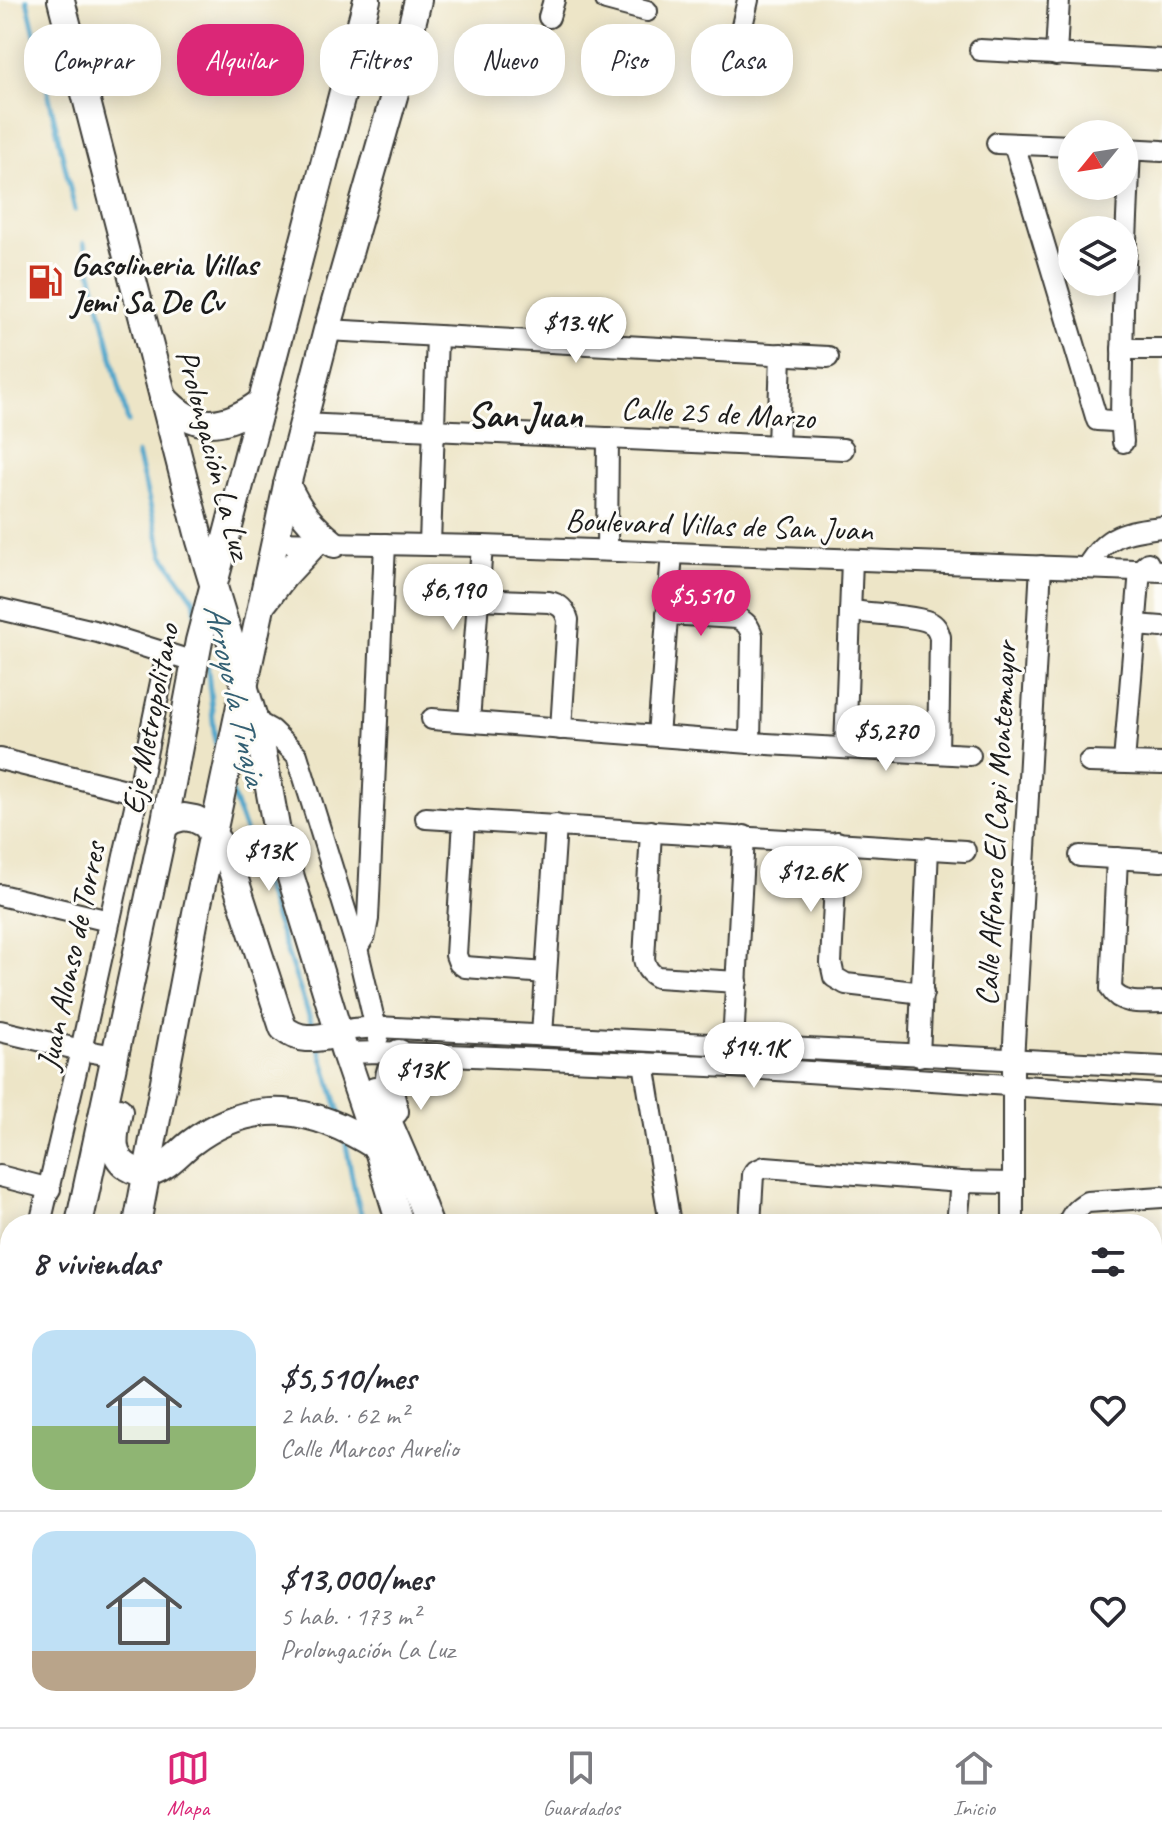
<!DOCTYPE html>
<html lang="es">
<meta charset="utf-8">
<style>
body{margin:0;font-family:Caveat,sans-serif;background:#f7f7f7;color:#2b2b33;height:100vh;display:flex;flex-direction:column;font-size:30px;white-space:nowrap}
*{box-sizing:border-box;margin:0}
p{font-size:26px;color:#7c7c81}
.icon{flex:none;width:44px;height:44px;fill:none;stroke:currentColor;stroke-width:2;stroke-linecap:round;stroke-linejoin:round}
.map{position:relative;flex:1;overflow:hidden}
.drawer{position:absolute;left:0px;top:1214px;width:1162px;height:514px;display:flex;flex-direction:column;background:#fff;border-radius:32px 32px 0 0;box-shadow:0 4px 20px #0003}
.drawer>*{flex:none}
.top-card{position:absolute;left:24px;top:24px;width:1114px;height:72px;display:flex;gap:16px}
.needle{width:52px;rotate:240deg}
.tools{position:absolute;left:1058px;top:120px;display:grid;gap:16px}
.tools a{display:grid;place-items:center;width:80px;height:80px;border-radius:50%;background:#fff;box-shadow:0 4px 20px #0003;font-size:40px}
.price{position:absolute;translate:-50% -68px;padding:0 18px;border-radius:28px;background:#fff;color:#222;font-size:26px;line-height:52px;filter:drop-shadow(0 2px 4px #0008)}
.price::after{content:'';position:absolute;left:50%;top:48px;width:24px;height:18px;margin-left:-12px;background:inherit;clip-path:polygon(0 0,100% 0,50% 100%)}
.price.selected{background:#db2777;color:#fff}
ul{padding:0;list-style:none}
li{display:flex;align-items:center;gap:24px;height:200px;padding:0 32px}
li+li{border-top:2px solid #e1e1e2}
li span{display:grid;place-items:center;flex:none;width:224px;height:160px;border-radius:24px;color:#555}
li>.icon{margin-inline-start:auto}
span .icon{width:96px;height:96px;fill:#fffc;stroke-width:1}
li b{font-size:34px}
h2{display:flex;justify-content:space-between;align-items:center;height:96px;padding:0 32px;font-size:34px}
.tag{padding:0 28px;border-radius:32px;background:#fff;box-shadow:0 4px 20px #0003;font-size:28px;line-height:72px}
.tag.selected{background:#db2777;color:#fff}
.tab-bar{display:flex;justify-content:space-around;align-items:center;height:112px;border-top:2px solid #e1e1e2;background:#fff;font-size:22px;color:#7c7c81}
.tab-bar a{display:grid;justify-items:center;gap:4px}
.tab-bar .selected{color:#db2777}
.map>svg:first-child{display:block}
</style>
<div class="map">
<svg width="1162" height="1727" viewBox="0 0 1162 1727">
<rect width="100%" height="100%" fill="#fdfcf7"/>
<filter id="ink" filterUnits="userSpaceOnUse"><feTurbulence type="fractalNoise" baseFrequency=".0125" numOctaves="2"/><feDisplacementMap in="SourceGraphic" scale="16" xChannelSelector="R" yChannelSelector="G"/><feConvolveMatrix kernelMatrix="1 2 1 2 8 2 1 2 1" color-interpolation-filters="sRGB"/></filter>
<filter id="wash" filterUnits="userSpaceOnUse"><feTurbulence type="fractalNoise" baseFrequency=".006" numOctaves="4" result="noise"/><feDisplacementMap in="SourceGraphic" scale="32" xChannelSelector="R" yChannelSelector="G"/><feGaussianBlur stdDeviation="1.8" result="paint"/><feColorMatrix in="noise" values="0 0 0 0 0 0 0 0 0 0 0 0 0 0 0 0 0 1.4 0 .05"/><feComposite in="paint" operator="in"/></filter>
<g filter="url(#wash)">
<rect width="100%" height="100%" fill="#ede5c7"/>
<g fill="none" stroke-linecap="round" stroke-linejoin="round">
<g stroke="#4da5ca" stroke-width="5">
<path d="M 27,0 L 75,210"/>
<path d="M 84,243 L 128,422"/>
<path d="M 137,454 L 163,555 L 194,600 L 196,612"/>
<path d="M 207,661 L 215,740 L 219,754"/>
<path d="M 232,793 L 314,1030"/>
<path d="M 319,1047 L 341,1118"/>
<path d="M 345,1139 L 354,1188 L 364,1224"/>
<path d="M 548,1718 L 551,1727"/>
</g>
</g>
</g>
<g filter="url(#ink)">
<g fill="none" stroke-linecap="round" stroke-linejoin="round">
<g stroke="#3b3a36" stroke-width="24">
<g id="minor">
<path d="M 606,0 L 647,11"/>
<path d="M 549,17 L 554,0"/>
<path d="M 742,26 L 748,0"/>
<path d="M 980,50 L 1162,60"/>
<path d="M 1056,55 L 1059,0"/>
<path d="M 997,143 L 1072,146"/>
<path d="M 1014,144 L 1097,420 L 1113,421 L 1121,416 L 1123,309 L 1130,149"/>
<path d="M 1124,149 L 1162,151"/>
<path d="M 327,330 L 828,357"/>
<path d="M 1122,349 L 1162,349"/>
<path d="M 1121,416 L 1123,442"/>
<path d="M 302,424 L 843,449"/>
<path d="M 778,446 L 781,354"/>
<path d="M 274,542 L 482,546 L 1162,571"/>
<path d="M 430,544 L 437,336"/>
<path d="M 607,550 L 608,438"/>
<path d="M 1087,567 C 1106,534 1126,531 1162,527"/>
<path d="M 478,599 L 549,602 C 560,604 565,609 568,620 L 561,729"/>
<path d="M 0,609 L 98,632 L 194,662"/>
<path d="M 850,611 C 867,613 917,616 929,622 C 936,625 938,630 940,637 L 938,753"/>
<path d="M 667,614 L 737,618 C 746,622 749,626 752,635 L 750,743"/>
<path d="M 1136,625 L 1162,627"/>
<path d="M 432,719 L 750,743 L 970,755"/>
<path d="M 255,721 L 271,730 L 297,755 L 357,948 L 378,1037"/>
<path d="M 469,721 L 482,546"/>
<path d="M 658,736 L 672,553"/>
<path d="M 845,748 L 852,560"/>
<path d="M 0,759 L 138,793"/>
<path d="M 1089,762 L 1162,764"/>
<path d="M 1124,762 L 1140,570 L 1148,563"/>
<path d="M 426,818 L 965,851"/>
<path d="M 464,820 L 456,955 L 459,963 L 465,967 L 546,973"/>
<path d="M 651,831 L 644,959 C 646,968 649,973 657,977 L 737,982"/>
<path d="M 837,842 L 831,963 L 834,977 L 846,984 L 923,993"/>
<path d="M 1080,856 L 1162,861"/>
<path d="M 1117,858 L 1111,989 C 1121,1006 1145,1002 1162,1002"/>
<path d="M 0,895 L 109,921"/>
<path d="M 357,948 L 365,935 L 368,919 L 385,544"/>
<path d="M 0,1031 L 81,1050 L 115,1056"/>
<path d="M 339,1034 L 353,1029 L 377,1027 L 1162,1067"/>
<path d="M 542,1035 L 556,825"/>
<path d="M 733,1044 L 744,836"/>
<path d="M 345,1053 L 380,1052 L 732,1067 L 1162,1095"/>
<path d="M 919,1056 L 928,848"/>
<path d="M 644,1063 L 670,1224"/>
<path d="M 0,1176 L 50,1189"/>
<path d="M 40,1224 L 81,1050 L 138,793 L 167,653"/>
<path d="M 750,1224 L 753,1175 L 756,1171 L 765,1167 L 961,1182 L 1012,1183"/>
<path d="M 957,1224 L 961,1182"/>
<path d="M 1013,1224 L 1013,1061 L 1041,566"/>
<path d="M 1068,1224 C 1072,1213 1077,1208 1087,1202 L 1162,1197"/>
<path d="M 1152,1288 L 1162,1288"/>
<path d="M 0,1306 L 10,1308"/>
<path d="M 0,1365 L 10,1333"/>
<path d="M 1152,1384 L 1162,1384"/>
<path d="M 1152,1477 L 1162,1477"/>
<path d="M 1152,1534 L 1162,1534"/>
<path d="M 1152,1603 L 1162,1603"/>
<path d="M 803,1718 L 804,1727"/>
<path d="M 1155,1727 L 1155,1718 L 1162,1714"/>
</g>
</g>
<g stroke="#3b3a36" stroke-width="30">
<g id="major">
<path d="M 61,0 L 200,541 L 260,738 L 277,832 L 345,1053 L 377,1147 L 400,1224"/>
<path d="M 163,397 C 194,432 224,429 260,403"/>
<path d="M 287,485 C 298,510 312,527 334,544"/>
<path d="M 265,601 L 284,576 L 314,544"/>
<path d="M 164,826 L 173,820 L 184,817 L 195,819 L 205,824 L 226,852 L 283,1028 C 301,1043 317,1038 339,1034"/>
<path d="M 375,1091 L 407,1165 L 429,1224"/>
<path d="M 119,1111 C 115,1132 108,1154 128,1167 C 133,1170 139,1173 145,1173 C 163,1172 178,1153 191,1143 C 254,1095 314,1107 377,1147"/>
<path d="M 395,1111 C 388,1086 384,1076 399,1053"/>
<path d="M 79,1224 L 164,826 L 199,641 L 367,0"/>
<path d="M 137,1224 L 196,913 L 287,485 L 327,330 L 394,96 L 418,0"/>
<path d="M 0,1593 L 10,1546"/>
<path d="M 582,1718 L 585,1727"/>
<path d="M 627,1718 L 630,1727"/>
<path d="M 0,1720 L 8,1721 L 16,1718"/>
</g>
</g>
<use href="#minor" stroke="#fff" stroke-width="20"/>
<use href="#major" stroke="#fff" stroke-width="26"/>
</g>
</g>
<defs>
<g id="fuel-bare" transform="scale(2.76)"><path d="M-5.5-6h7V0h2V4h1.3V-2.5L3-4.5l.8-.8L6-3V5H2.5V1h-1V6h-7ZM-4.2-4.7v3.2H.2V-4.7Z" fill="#c8321e" stroke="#fdfcf7" stroke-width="2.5" paint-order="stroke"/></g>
</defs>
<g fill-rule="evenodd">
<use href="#fuel-bare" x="45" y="282"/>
</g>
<g text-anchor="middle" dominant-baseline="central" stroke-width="6" stroke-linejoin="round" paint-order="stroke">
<g font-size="32" font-weight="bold" fill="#1c1c1c" stroke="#fdfcf7" text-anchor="start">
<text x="71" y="264">Gasolineria Villas<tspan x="71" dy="37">Jemi Sa De Cv</tspan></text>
</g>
<g font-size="32" fill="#1c1c1c" stroke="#fdfcf7">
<text transform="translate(718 413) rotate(3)">Calle 25 de Marzo</text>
<text transform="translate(214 454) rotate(75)">Prolongación La Luz</text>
<text transform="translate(719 525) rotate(2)">Boulevard Villas de San Juan</text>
<text transform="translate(150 719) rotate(-79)">Eje Metropolitano</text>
<text transform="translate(996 824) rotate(-87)">Calle Alfonso El Capi Montemayor</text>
<text transform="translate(71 956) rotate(-78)">Juan Alonso de Torres</text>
</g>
<g font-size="34" font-style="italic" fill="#346073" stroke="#fdfcf7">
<text transform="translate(236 694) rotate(77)">Arroyo la Tinaja</text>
</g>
<g font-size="36" font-weight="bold" fill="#1c1c1c" stroke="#fdfcf7">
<text x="525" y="415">San Juan</text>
</g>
</g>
</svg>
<div class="tools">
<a><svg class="needle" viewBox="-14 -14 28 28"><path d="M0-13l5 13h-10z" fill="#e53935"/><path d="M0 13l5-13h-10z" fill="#7c7c81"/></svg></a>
<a><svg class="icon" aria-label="layers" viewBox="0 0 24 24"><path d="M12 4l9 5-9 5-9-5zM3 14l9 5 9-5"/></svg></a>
</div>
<b class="price" style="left:576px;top:365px">$13.4K</b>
<b class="price" style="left:453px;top:632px">$6,190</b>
<b class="price selected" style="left:701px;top:638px">$5,510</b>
<b class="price" style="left:886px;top:773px">$5,270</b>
<b class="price" style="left:269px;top:893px">$13K</b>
<b class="price" style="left:811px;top:914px">$12.6K</b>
<b class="price" style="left:754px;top:1090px">$14.1K</b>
<b class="price" style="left:421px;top:1112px">$13K</b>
<div class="top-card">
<a class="tag">Comprar</a>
<a class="tag selected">Alquilar</a>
<a class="tag">Filtros</a>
<a class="tag">Nuevo</a>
<a class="tag">Piso</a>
<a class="tag">Casa</a>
</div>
<section class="drawer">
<h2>8 viviendas<svg class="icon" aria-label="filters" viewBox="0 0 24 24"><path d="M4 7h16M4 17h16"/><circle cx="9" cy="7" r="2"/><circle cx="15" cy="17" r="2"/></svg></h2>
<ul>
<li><span style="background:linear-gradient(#bfe0f5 60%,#8fb573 0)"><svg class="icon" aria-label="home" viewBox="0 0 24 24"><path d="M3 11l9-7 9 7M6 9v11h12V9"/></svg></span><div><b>$5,510/mes</b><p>2 hab. · 62 m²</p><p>Calle Marcos Aurelio</p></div><svg class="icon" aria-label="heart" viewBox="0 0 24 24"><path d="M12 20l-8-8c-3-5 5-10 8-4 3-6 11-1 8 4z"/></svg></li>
<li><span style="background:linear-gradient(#bfe0f5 75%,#b9a48a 0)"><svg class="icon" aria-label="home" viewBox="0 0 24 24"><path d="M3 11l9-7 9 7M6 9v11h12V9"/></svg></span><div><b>$13,000/mes</b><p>5 hab. · 173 m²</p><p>Prolongación La Luz</p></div><svg class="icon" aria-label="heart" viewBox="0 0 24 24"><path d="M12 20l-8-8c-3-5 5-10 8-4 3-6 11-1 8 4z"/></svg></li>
</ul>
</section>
</div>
<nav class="tab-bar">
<a class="selected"><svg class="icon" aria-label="map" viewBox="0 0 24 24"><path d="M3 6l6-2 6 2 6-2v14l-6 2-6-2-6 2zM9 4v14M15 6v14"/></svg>Mapa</a>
<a><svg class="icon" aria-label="saved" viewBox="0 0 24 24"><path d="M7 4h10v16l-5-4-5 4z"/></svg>Guardados</a>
<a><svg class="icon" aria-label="home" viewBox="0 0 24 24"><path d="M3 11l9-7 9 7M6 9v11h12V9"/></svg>Inicio</a>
</nav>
